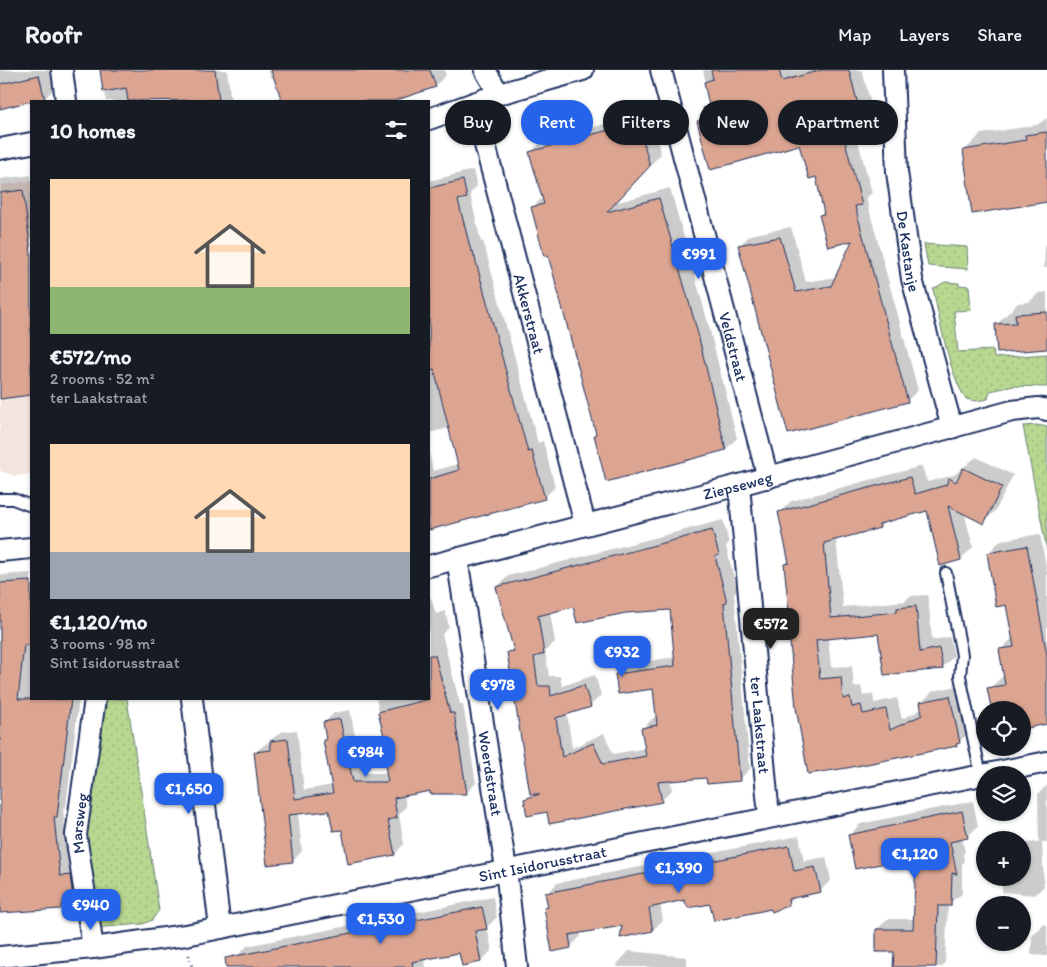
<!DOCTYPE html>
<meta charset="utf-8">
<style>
body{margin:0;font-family:Itim,sans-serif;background:#242831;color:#f1f3f6;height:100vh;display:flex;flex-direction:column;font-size:19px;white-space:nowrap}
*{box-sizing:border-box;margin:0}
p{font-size:16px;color:#9ea1a6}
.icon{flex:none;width:28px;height:28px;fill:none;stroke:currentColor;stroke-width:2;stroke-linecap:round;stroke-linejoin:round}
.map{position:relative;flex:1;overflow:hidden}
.drawer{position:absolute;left:30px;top:30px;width:400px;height:600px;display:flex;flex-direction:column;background:#171b24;border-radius:0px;box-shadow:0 1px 4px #0004}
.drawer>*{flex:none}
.hud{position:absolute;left:445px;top:30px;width:475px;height:45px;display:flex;gap:10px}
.controls{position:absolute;left:976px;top:631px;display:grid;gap:10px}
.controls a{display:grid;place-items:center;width:55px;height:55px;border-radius:50%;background:#171b24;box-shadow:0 1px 4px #0004;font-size:25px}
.price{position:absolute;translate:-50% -42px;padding:0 11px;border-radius:10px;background:#2563eb;color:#fff;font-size:16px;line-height:32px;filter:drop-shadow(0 1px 2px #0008)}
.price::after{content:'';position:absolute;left:50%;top:30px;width:15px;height:11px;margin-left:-8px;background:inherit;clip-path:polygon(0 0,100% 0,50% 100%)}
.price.current{background:#222;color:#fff}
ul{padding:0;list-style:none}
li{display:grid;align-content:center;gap:10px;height:265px;padding:0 20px}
li span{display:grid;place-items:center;height:155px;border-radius:0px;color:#555}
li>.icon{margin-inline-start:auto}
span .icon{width:90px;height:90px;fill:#fffc;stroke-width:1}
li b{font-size:21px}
h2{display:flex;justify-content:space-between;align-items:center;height:60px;padding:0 20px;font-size:21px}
.tag{padding:0 18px;border-radius:22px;background:#171b24;box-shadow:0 1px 4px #0004;font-size:18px;line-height:45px}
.tag.current{background:#2563eb;color:#fff}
header{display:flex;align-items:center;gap:30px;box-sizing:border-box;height:70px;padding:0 25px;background:#171b24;border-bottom:1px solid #363941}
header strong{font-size:24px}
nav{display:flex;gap:28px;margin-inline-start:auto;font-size:18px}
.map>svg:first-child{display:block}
</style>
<header>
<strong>Roofr</strong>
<nav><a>Map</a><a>Layers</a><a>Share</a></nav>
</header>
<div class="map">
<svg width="1047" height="897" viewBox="0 0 1047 897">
<defs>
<pattern id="grass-dots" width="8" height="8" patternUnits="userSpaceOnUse" patternTransform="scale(1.25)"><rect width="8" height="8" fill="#b8d790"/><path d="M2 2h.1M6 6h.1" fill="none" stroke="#9eb97f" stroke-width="1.8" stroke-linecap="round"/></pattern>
</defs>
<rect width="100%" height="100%" fill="#fff"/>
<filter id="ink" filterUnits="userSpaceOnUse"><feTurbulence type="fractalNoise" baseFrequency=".02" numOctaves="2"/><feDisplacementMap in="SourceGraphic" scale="10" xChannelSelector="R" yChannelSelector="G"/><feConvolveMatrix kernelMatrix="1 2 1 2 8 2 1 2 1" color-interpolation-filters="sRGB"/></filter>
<g filter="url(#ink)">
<path fill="#f4e4de" d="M 31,111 L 31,404 L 15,406 L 0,401 L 0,115 Z"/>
<g fill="url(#grass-dots)" stroke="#6a8377">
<path d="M 924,174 L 967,177 L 968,199 L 928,196 Z"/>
<path d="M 945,212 L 959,213 L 959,215 L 969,216 L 971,240 L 954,241 L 958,282 L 993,280 L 994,288 L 1047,284 L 1047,317 L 1014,316 L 990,321 L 988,329 L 976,331 L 966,329 C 950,307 939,247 933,219 Z"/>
<path d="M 1037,355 L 1047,357 L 1047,481 L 1023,356 Z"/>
<path d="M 96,629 L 127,629 L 159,840 L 152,850 L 143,854 L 93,858 L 82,732 Z"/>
</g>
<g fill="#0003" fill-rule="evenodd">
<path d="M 0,0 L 52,0 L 55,18 L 44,29 L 0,38 Z"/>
<path d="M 102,0 L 227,0 L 231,31 L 106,31 Z"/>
<path d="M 268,0 L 444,0 L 446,5 L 435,16 L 390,31 L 283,31 L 274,6 L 271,8 Z"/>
<path d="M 703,0 L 862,0 L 871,34 L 864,41 L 866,49 L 855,60 L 872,123 L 866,128 L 918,320 L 907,331 L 739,176 L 750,165 L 791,157 L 806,212 L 837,207 L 854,169 L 820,145 L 824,141 L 817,106 L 800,74 L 698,52 L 706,44 L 704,38 L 710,33 Z"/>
<path d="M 640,44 L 643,52 L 651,49 L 661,84 L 615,133 L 670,118 L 707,249 L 737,368 L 726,379 L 597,363 L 549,184 L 532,138 L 543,127 L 530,83 L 541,72 Z"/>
<path d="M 1047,48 L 1047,131 L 964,81 L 981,64 L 1037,55 Z"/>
<path d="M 473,100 L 477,116 L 470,124 L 481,172 L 483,171 L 538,373 L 543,371 L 555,417 L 544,428 L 429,458 L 429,382 L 433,401 L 458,394 L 449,358 L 429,363 L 429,111 Z"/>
<path d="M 31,105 L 31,324 L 0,328 L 0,109 Z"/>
<path d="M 1047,174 L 1047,198 L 1044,198 L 1045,176 Z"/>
<path d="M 1047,222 L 1047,278 L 996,255 L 1018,233 L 1029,232 L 1039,223 Z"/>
<path d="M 976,387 L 1013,405 L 996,440 L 984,452 L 964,442 L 973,477 L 961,489 L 928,439 L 886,451 L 880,457 L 836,469 L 843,537 L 905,531 L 910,526 L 928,525 L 932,570 L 950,567 L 954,586 L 942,598 L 879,563 L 828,567 L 831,597 L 852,596 L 854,617 L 861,616 L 863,626 L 873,624 L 874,633 L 897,628 L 902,649 L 922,639 L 921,633 L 933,621 L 962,615 L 968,663 L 956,675 L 847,697 L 797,638 L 785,495 L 790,490 L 779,443 L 791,431 L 922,396 L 927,412 L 954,405 Z"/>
<path d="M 723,450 L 729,473 L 726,476 L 737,520 L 734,523 L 750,699 L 739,710 L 708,707 L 670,710 L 672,720 L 661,731 L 548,740 L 525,730 L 532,724 L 509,583 L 514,577 L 497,517 L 508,506 ZM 574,536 L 671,539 L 676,587 L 628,594 L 617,604 L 654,618 L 657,647 L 653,648 L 642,659 L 646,678 L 613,684 L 604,663 L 572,678 L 567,643 L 591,635 L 601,625 L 595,605 L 562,616 L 560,606 L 549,606 L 545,581 L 555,572 L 550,542 Z"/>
<path d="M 1040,464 L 1047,502 L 1047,653 L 1022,640 L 994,640 L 989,619 L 1004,605 L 1001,580 L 1013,567 L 1007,533 L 988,483 L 1001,470 Z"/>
<path d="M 31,503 L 31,629 L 79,629 L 66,737 L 63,739 L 69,797 L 79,796 L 83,824 L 74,833 L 65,833 L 60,838 L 0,842 L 0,505 Z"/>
<path d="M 429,528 L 431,528 L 436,544 L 445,541 L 449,557 L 442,564 L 460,634 L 463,634 L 476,713 L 466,723 L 431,720 L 404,724 L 406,737 L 399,745 L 404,774 L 395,784 L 343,758 L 330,740 L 298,743 L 302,781 L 293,791 L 255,682 L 281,662 L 297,660 L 304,720 L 333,715 L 325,671 L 327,668 L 324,653 L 334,643 L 350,640 L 362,703 L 388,703 L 383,680 L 388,675 L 376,629 L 429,629 Z"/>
<path d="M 1047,715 L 1047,772 L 1042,772 L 1044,816 L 1035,825 L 1002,822 L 1002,808 L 1022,808 L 1022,773 L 1039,772 L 1038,724 Z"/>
<path d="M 973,731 L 978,756 L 967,767 L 962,768 L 965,782 L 963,784 L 964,792 L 962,794 L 962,824 L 948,834 L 945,893 L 942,897 L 895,897 L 896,880 L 877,859 L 888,849 L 915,849 L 918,786 L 850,765 L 860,754 Z"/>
<path d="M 799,766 L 804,791 L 826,787 L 831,810 L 820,821 L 797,826 L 788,834 L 711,833 L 685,829 L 660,834 L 663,850 L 653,860 L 624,855 L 580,862 L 581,866 L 570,877 L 545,838 L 549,835 L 547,824 L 557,813 Z"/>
<path d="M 493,827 L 497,847 L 487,857 L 492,880 L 481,891 L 463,895 L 460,881 L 424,888 L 426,897 L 238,897 L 236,887 L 247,876 Z"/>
<path d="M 1044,854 L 1047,855 L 1047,886 L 1031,885 L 1032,866 Z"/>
<path d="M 629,881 L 687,887 L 687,897 L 617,897 L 618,893 Z"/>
</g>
<g fill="#dba591" stroke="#1b2f5e" fill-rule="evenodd">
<path d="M 100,0 L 215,0 L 219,30 L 128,31 L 126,18 L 103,22 Z"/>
<path d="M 271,0 L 430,0 L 436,17 L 394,31 L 282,31 Z"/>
<path d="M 711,0 L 779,0 L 782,11 L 821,0 L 849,0 L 861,46 L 853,48 L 856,61 L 843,64 L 862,135 L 855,136 L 908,332 L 788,364 L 738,175 L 780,167 L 796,222 L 831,216 L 852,171 L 828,177 L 819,145 L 824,144 L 816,107 L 809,109 L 799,75 L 710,100 L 697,51 L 706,49 L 703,38 L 709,36 L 704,12 L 713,9 Z"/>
<path d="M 39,5 L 45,30 L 31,31 L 0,39 L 0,14 Z"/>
<path d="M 630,54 L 632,62 L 640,59 L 650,96 L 607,142 L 659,128 L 697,260 L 726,380 L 606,412 L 594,365 L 596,364 L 553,203 L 548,186 L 544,186 L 531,137 L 544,134 L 529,82 Z"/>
<path d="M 1047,62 L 1047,132 L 972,144 L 963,80 L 1026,70 L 1025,65 Z"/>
<path d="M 463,110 L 467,128 L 458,130 L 471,181 L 473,181 L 528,382 L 532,381 L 545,429 L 429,460 L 429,409 L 459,400 L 434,299 L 429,301 L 429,118 Z"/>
<path d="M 23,120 L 31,183 L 31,325 L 0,329 L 0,123 Z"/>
<path d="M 1047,242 L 1047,279 L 997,283 L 995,254 L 1016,253 L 1015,244 Z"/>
<path d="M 963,398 L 1002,417 L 984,454 L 948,436 L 961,490 L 940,496 L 927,441 L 879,454 L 880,458 L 824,473 L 831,548 L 897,542 L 897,538 L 916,536 L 920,582 L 939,578 L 943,599 L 884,605 L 878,564 L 816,570 L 820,609 L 841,607 L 843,629 L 850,627 L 852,637 L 861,635 L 863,644 L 886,639 L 890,660 L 922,645 L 920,632 L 950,626 L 960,673 L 956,674 L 957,676 L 847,698 L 808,704 L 796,638 L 789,562 L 791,562 L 784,494 L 789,493 L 778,442 L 910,407 L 915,424 L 946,415 L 949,408 L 956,412 Z"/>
<path d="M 712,460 L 719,485 L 715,486 L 727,532 L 724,533 L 740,711 L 707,714 L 706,708 L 658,712 L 662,732 L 549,754 L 547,742 L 527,746 L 524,729 L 540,724 L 530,724 L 507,582 L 514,581 L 496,517 ZM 573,537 L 577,553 L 626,543 L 670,540 L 675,596 L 615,604 L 618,624 L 653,619 L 657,655 L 641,658 L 646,686 L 603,694 L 593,673 L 562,687 L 556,648 L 591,637 L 584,615 L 551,626 L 550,616 L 538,616 L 534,587 L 544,584 L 538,546 Z"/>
<path d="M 1027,476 L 1047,585 L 1047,654 L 1022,659 L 1022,640 L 998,640 L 997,635 L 991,637 L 987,618 L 1005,615 L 999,579 L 1014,577 L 1006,535 L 996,537 L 987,483 Z"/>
<path d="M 31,511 L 31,575 L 24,575 L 18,629 L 71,629 L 57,747 L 54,747 L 60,806 L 70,805 L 74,834 L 61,835 L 61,839 L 0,843 L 0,513 Z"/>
<path d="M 429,585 L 435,585 L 450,643 L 454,643 L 467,724 L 430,724 L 430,721 L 394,728 L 397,748 L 388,750 L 395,785 L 348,794 L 342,760 L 333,761 L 329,741 L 288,745 L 293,792 L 267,795 L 254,682 L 271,680 L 270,671 L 288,669 L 295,729 L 333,723 L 323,670 L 326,670 L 323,652 L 340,649 L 353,712 L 388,712 L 382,679 L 387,678 L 378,642 L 429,629 Z"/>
<path d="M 962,741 L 968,768 L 950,772 L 957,804 L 952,803 L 951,836 L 938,836 L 936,897 L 893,897 L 894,882 L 876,882 L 876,859 L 913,859 L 916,787 L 855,799 L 848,765 Z"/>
<path d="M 789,776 L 794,801 L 815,797 L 821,822 L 788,829 L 789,835 L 772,842 L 771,839 L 714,851 L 710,834 L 688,838 L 684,830 L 649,838 L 653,861 L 620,868 L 622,856 L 569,865 L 571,878 L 552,882 L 544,838 L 548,837 L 545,823 Z"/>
<path d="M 482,837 L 487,859 L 475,861 L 481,892 L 462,896 L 459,883 L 412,892 L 413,897 L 226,897 L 225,888 Z"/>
</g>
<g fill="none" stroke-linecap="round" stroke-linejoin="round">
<g stroke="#1b2f5e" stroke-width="14">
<g id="lane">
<path d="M 0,429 L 13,429 L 31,436"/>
<path d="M 946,503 L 962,585 L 960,606 L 981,705"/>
</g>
</g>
<g stroke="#1b2f5e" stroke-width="24">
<g id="street">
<path d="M 62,0 L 66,31"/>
<path d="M 485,0 L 499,24"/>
<path id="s1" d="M 661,0 L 768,408"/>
<path id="s2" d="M 893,0 L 897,102 L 912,209 L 952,358"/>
<path id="s3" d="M 474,33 L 585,454"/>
<path d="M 429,49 L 499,24 L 583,0"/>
<path d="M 0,79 L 31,73"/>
<path id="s4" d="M 739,415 L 769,747"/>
<path d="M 0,481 L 31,478"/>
<path id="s5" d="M 457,488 L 506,799 L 517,897"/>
<path id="s6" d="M 429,496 L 739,415 L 1012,341 L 1038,338 L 1047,340"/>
<path d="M 192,629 L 220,858"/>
<path id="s7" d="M 93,878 L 76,765 L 95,629"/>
<path id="s8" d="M 0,887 L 93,878 L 186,865 L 1047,692"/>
</g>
</g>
<path stroke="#1b2f5e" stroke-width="3" stroke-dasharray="1 4" stroke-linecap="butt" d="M 189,885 L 192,897"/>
<use href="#lane" stroke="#fff" stroke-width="10"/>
<use href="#street" stroke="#fff" stroke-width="20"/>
</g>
</g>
<g text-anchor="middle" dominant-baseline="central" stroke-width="4" stroke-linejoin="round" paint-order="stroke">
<g font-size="16" fill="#1b2f5e" stroke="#fff">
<text stroke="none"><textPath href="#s2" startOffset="182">De Kastanje</textPath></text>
<text stroke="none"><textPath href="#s3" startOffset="218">Akkerstraat</textPath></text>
<text stroke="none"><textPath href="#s1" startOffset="286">Veldstraat</textPath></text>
<text stroke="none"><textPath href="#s6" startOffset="319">Ziepseweg</textPath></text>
<text stroke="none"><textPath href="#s4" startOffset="241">ter Laakstraat</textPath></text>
<text stroke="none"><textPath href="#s5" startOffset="218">Woerdstraat</textPath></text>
<text stroke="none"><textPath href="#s7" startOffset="126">Marsweg</textPath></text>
<text stroke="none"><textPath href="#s8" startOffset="551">Sint Isidorusstraat</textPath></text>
</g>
</g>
</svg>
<div class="controls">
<a><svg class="icon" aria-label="locate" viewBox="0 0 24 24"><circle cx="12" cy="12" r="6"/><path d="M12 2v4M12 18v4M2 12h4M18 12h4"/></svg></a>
<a><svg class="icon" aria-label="layers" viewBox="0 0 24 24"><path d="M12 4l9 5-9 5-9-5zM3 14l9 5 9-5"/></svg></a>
<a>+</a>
<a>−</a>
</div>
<b class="price" style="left:699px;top:210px">€991</b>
<b class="price current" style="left:771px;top:580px">€572</b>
<b class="price" style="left:622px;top:608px">€932</b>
<b class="price" style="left:498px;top:641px">€978</b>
<b class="price" style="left:366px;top:708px">€984</b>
<b class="price" style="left:189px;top:745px">€1,650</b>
<b class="price" style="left:915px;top:810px">€1,120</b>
<b class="price" style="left:679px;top:824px">€1,390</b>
<b class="price" style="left:91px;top:861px">€940</b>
<b class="price" style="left:381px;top:875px">€1,530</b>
<div class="hud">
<a class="tag">Buy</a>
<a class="tag current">Rent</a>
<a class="tag">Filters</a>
<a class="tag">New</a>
<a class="tag">Apartment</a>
</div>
<section class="drawer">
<h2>10 homes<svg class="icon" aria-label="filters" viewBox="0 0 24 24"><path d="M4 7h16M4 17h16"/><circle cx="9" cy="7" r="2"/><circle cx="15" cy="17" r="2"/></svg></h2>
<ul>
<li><span style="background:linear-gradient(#ffd9b3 70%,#8fb573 0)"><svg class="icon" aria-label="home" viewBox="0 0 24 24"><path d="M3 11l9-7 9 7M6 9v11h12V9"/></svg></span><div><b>€572/mo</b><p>2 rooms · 52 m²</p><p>ter Laakstraat</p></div></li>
<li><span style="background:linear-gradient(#ffd9b3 70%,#9aa5b1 0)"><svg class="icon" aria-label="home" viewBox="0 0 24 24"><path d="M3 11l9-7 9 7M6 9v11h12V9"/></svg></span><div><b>€1,120/mo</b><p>3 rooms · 98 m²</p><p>Sint Isidorusstraat</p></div></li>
</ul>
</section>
</div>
